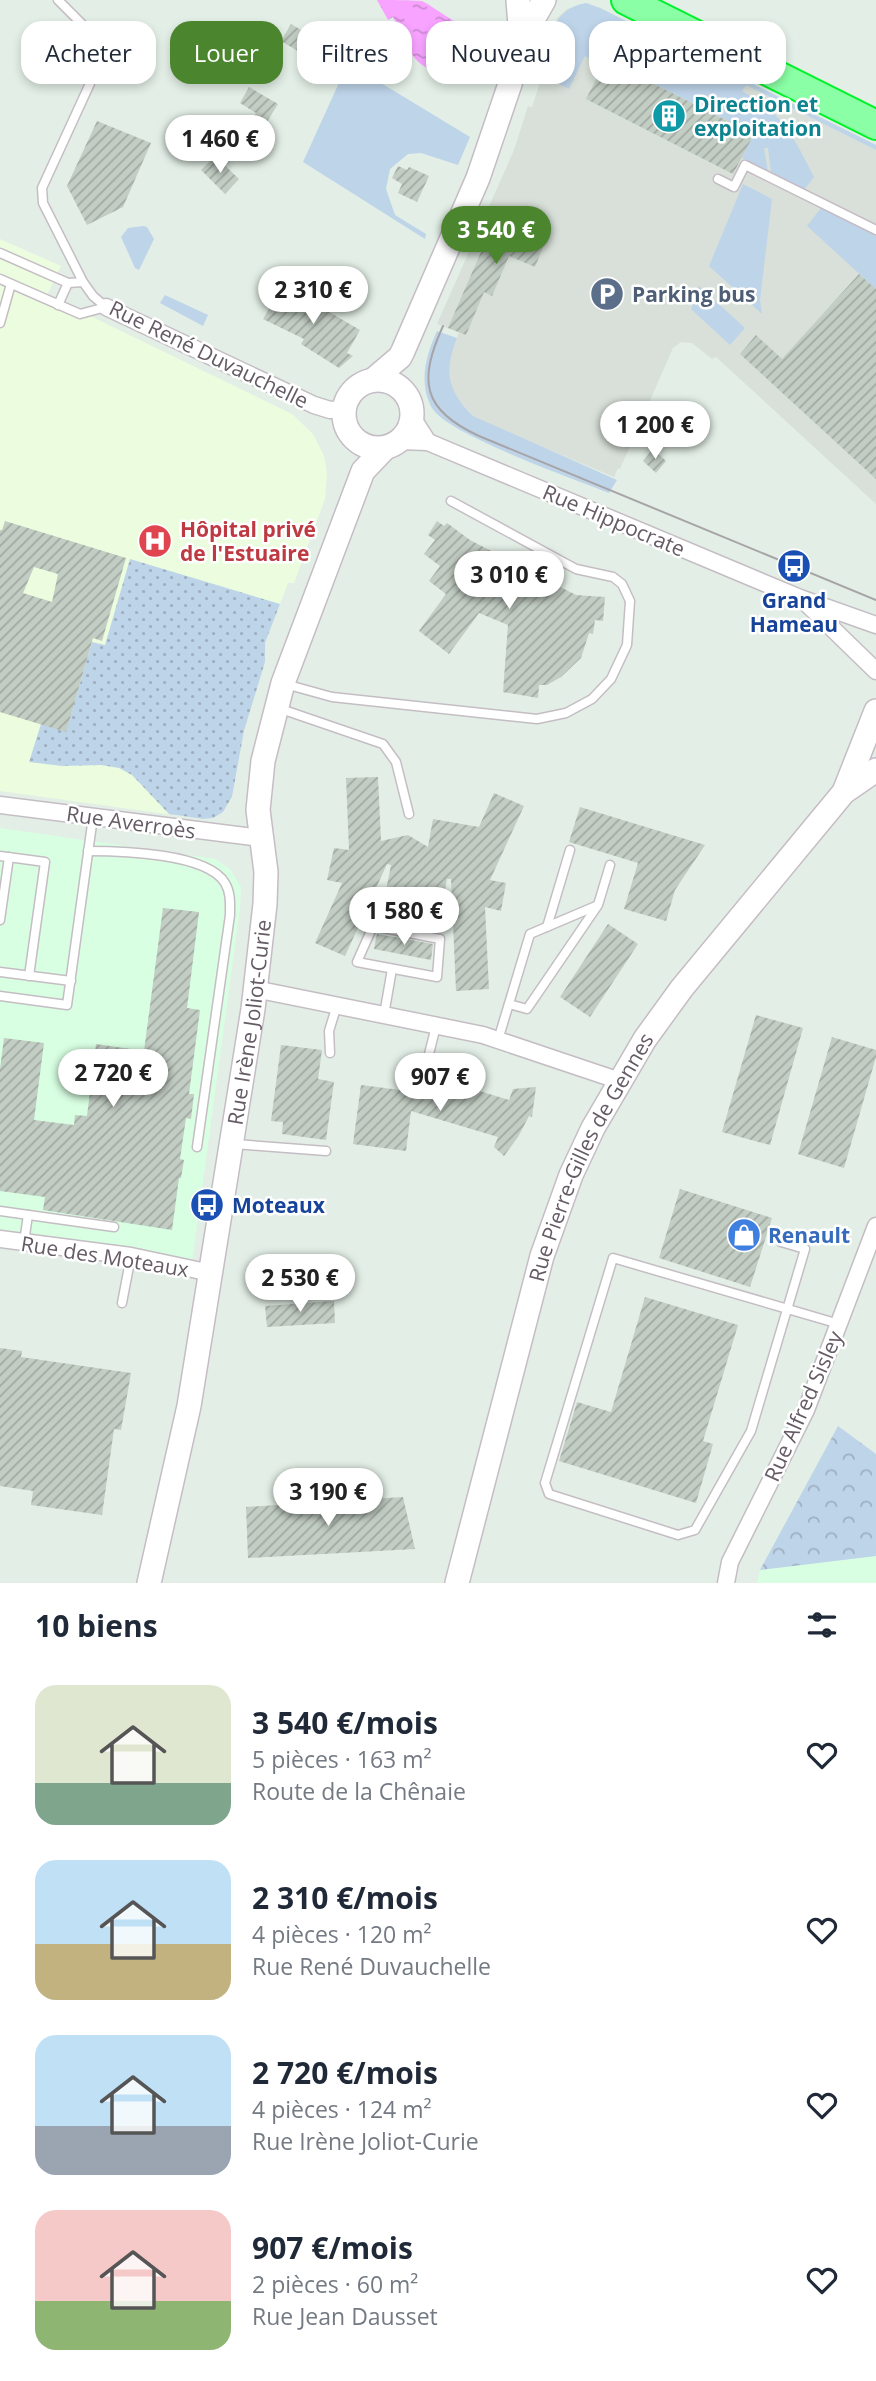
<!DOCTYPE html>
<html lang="fr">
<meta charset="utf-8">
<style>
body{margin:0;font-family:"Open Sans",sans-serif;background:#f2f2f3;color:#1f2937;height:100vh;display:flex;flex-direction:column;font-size:26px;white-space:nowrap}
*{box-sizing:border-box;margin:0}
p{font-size:23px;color:#747a83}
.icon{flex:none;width:38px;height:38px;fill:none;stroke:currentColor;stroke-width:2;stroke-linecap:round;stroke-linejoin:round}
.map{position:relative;height:1583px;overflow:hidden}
.drawer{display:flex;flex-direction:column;background:#fff;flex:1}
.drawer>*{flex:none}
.banner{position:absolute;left:21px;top:21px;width:835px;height:63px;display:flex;gap:14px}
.price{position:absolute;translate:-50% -60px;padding:0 16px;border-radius:24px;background:#fff;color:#222;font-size:23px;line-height:46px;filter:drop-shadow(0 2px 4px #0008)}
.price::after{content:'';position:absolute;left:50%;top:42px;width:21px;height:16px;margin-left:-10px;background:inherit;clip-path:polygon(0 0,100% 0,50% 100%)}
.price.current{background:#4b852e;color:#fff}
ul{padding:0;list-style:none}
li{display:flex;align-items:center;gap:21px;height:175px;padding:0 35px}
li span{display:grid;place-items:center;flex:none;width:196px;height:140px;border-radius:21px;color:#555}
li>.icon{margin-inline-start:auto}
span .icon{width:84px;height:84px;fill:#fffc;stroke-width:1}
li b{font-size:30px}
h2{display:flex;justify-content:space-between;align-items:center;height:84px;padding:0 35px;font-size:30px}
.pill{padding:0 24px;border-radius:21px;background:#fff;box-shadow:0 4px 10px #0003;font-size:24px;line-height:63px}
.pill.current{background:#4b852e;color:#fff}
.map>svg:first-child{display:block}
</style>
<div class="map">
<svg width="876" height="1583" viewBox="0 0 876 1583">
<defs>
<pattern id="park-crowns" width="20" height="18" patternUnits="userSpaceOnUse" patternTransform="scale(1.75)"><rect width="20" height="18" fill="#bed4e9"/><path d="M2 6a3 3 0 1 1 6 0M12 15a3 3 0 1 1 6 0" fill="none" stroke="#9eafc0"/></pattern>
<pattern id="garden-dots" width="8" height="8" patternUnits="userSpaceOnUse" patternTransform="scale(1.75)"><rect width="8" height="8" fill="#bed4e9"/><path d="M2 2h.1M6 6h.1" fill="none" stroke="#9eafc0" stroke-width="1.8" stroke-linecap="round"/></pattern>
<pattern id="water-ripples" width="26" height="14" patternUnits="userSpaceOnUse" patternTransform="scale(1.75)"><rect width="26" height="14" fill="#f7a3ff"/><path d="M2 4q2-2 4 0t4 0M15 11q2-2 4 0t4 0" fill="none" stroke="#cc88d2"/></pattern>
<pattern id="building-hatch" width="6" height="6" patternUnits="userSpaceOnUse" patternTransform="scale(1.75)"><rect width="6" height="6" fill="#c2cdc3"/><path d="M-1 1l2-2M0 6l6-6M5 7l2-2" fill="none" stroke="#a1a9a2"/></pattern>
</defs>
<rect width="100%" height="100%" fill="#e3efe6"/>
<g fill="#d8ffe2">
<path d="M 0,828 L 215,859 L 230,869 L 241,887 L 240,909 L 192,1262 L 0,1244 Z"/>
<path d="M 873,1556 L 876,1556 L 876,1583 L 757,1583 L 760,1570 Z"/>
</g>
<path fill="#d8e0d9" d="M 586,3 L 600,8 L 876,145 L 876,504 L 716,357 L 712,359 L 692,343 L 681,342 L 673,348 L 620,469 L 618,468 L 614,477 L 490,425 L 473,416 L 457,398 L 451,385 L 449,369 L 451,354 L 459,332 L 437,324 L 514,150 L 528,106 L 532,107 L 540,82 L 536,80 L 557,18 L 567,9 Z"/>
<path fill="#ebfdde" d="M 0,239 L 61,266 L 47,295 L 292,414 L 313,434 L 324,456 L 327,473 L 325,499 L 294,583 L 288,583 L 265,643 L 265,662 L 244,731 L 232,797 L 226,808 L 213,818 L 203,819 L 0,791 Z"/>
<g fill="#bed4e9">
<path d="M 586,3 L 600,8 L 876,145 L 876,150 L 746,85 L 742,91 C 784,114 793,136 814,177 L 804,190 L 771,173 L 768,148 L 764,148 L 768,172 L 742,158 L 753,133 L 606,60 L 603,66 L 585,56 L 569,89 L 539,74 C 548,44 550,9 586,3 Z"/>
<path d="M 348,63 L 470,137 L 458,165 L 421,153 L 408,154 L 390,169 L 386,189 L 395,215 L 426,234 L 425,239 L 303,162 Z"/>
<path d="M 743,184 L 772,199 L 760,300 L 762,314 L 709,266 Z"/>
<path d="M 821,208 L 876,236 L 876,289 L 807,226 Z"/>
<path d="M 143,226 L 147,227 L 154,239 L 139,270 L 135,268 L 121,237 L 128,228 Z"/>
<path d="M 699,286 L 745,328 L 730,345 L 691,309 Z"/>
<path d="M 165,295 L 208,315 L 203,326 L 160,303 Z"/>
<path d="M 437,331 L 457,338 C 444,371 447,391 473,416 L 617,480 L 609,493 C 575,479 448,435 432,408 C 418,383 426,355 437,331 Z"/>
</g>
<path fill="url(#park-crowns)" d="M 838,1426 L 876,1454 L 876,1556 L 760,1570 Z"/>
<path fill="url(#garden-dots)" d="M 130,559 L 280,604 L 265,643 L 265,662 L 244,731 L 232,797 L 223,812 L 213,818 L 203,819 L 169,814 L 132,775 L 119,768 L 101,765 L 62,766 L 29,762 L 41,724 L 66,731 L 92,642 L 105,645 Z"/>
<path fill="url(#water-ripples)" d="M 377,0 C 390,0 410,0 422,1 C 430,5 438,11 446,16 C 475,34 496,49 456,76 C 411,70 412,53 393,17 L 388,20 Z"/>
<g fill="url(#building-hatch)" fill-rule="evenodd">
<path d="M 291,24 L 328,46 L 318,63 L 281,41 Z"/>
<path d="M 606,60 L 754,134 L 733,174 L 586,99 Z"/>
<path d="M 249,87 L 278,104 L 262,130 L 250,123 L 256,113 L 240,103 Z"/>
<path d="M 97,121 L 151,143 L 123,207 L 87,225 L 67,186 Z"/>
<path d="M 215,156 L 239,179 L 225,194 L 201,170 Z"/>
<path d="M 398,166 L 407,170 L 409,167 L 429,176 L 417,202 L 398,193 L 402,184 L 392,178 Z"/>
<path d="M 497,215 L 547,238 L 535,267 L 509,256 L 492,296 L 484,292 L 466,335 L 448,328 Z"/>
<path d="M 859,274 L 876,289 L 876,479 L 740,354 L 756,335 L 782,359 Z"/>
<path d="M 283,285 L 360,330 L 347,353 L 353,356 L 339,368 L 301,344 L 304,339 L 263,319 Z"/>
<path d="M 653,449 L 666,461 L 656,473 L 643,461 Z"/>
<path d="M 5,521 L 126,558 L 102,641 L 93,638 L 66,732 L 0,712 L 0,530 L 2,530 ZM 34,567 L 58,574 L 52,602 L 23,593 Z"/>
<path d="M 437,521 L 444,526 L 447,523 L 470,540 L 576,595 L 605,597 L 603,621 L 595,620 L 593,634 L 589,633 L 581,658 L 561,677 L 547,685 L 539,685 L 538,698 L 503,692 L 508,625 L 479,613 L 449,654 L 419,631 L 446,594 L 429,581 L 440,566 L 424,554 L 435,540 L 428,535 Z"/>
<path d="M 378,777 L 381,841 L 408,835 L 428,847 L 433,819 L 479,827 L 494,793 L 524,806 L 490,880 L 506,883 L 501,911 L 485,907 L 489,989 L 456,991 L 451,879 L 447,879 L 437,932 L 380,921 L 391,865 L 387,864 L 345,956 L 315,943 L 342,883 L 327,880 L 334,848 L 349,850 L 346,778 Z"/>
<path d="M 580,807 L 705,845 L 675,890 L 666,921 L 624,909 L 638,863 L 569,842 Z"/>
<path d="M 163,908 L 199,912 L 187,1008 L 200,1010 L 189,1094 L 194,1094 L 191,1119 L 186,1118 L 180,1159 L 184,1160 L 181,1178 L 179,1178 L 172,1230 L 43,1210 L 45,1197 L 0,1191 L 0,1069 L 4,1038 L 44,1043 L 34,1120 L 74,1125 L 75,1115 L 87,1116 L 96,1044 L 144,1051 Z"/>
<path d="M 608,924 L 638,944 L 590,1017 L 560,997 Z"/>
<path d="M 377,934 L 433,944 L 431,960 L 374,949 Z"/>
<path d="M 756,1015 L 803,1028 L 770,1145 L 722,1132 Z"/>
<path d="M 832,1037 L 876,1050 L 876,1057 L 844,1168 L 798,1154 Z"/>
<path d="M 281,1045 L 322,1050 L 318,1079 L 334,1082 L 326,1140 L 282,1134 L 283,1122 L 271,1121 Z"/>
<path d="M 437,1078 L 509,1100 L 513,1089 L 536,1087 L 532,1117 L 529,1116 L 518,1137 L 504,1156 L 494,1147 L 498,1137 L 411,1111 L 406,1151 L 353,1144 L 361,1085 L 432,1094 Z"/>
<path d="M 680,1189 L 772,1218 L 750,1287 L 659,1258 Z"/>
<path d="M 645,1297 L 738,1325 L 703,1441 L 713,1444 L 696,1503 L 559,1461 L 577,1402 L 611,1412 Z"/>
<path d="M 334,1301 L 335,1323 L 267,1327 L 265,1306 Z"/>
<path d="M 0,1348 L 22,1351 L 21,1357 L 131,1373 L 121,1430 L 114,1429 L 102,1515 L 31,1505 L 33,1491 L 0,1486 Z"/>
<path d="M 403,1497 L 415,1549 L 248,1558 L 246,1507 Z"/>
</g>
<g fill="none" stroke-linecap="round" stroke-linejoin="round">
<g stroke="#c5bdc4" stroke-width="11">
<g id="lane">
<path d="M 58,0 L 94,36 L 99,48 L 98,66 L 42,188 L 43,203 L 83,282"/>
<path d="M 718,179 L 734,187 L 745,165 L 876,230"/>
<path d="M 0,253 L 68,283 L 83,282 L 93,296 L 106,307"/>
<path d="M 0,279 L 80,314 L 106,307"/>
<path d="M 58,305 L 68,283"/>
<path d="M 0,323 L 11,284"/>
<path d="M 285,684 L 332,697 L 537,719 L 566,713 L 592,699 L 611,679 L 627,645 L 630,601 L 622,584 L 613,577 L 576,569 L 451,501"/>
<path d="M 278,708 L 383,744 L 396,762 L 409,814"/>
<path d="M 88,851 C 121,851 207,853 225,883 C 231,893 230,904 230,915 L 197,1147"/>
<path d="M 0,856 L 45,862 L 29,976"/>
<path d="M 0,920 L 9,857"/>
<path d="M 373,926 L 440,939 L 437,977 L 357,962 Z"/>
<path d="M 547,927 L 570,850"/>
<path d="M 0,972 L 71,981"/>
<path d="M 0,996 L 67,1005 L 93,817"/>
<path d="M 509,1004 L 527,1009 L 598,905 L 610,865"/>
<path d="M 384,1015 L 392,969"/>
<path d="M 498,1040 L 530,934 L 596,906"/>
<path d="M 330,1053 L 329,1031 L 337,1005"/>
<path d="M 425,1070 L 436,1026"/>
<path d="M 235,1144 L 326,1151"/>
<path d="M 0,1211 L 114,1227"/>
<path d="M 24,1242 L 28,1215"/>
<path d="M 781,1242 L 805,1249 L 751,1431 L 695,1530 L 678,1535 L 549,1494 L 545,1483 L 613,1258 L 839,1324"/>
<path d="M 122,1303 L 131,1256"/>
</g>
</g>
<g stroke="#c5bdc4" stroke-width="19">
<g id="street">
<path d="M 106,307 L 314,405 L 330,410 L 343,409"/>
<path d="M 412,417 L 428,442"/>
<path d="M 399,441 L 428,442 L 800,598 L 876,625"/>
<path d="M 802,599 L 876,671"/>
<path d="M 0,805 L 261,838"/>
<path d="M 255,989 L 483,1035 L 620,1081"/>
<path d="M 0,1239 L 131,1256 L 211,1273"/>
<path d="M 726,1583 L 730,1562 L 806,1410 L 876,1226"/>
</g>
</g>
<g stroke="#c6bcc5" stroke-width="26">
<g id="secondary">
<path d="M 518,0 L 521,38"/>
<circle cx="378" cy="414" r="34"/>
<path d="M 373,380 L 400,357 L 403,351 L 478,178 L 510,84 L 521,41 L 544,0"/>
<path d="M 844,792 L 876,711"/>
<path id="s1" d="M 149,1583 L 189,1406 L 253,1009 L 265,904 L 266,872 L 258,810 L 263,761 L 283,683 L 363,471 L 385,448"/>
<path id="s2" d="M 457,1583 L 542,1256 L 571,1175 L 593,1128 L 645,1039 L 682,988 L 844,792 L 876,770"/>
</g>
</g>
<g stroke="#00f229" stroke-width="32">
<path id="highway" d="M 626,0 L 876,125"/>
</g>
<use href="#lane" stroke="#fff" stroke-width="8"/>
<use href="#street" stroke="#fff" stroke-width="16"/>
<use href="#secondary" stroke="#fff" stroke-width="23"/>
<use href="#highway" stroke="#8affa5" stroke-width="28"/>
<path stroke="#a7a4a7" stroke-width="2" d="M 443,326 C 418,381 422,410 479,436 L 876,600"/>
</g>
<defs>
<g id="building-disc" transform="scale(1.75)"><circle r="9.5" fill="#0f9aa8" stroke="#fff"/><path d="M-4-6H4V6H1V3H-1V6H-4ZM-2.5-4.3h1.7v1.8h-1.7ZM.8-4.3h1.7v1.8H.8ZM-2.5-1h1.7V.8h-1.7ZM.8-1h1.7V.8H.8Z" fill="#fff"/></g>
<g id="parking-disc" transform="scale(1.75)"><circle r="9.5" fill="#5c6f8a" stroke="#fff"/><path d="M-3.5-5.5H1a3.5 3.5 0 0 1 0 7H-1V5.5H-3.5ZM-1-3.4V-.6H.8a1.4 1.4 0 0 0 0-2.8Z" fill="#fff"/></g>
<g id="hospital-disc" transform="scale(1.75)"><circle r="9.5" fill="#e0444e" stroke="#fff"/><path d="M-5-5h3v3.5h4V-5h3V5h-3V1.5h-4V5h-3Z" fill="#fff"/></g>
<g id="bus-disc" transform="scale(1.75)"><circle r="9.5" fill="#1a4fb4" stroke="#fff"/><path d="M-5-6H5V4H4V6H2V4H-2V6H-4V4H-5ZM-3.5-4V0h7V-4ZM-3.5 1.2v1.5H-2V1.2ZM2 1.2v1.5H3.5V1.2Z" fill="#fff"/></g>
<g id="shop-disc" transform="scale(1.75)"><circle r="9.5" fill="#3f7fe0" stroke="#fff"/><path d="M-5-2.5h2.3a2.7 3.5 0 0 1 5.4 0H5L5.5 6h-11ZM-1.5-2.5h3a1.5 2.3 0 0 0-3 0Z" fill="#fff"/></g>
</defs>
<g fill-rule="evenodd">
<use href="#building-disc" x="669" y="116"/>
<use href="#parking-disc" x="607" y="294"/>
<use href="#hospital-disc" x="155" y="541"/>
<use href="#bus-disc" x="794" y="566"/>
<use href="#bus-disc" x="207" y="1205"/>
<use href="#shop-disc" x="744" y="1235"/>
</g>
<g text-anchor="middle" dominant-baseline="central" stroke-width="5" stroke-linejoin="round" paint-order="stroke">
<g font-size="21" font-weight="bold" fill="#0d838f" stroke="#fff" text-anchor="start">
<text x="694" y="104">Direction et<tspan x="694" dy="24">exploitation</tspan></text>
</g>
<g font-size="21" font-weight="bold" fill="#4e5e75" stroke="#fff" text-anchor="start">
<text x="632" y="294">Parking bus</text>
</g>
<g font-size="21" fill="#655b65" stroke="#fff">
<text transform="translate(209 354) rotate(26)">Rue René Duvauchelle</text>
<text transform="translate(614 520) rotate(23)">Rue Hippocrate</text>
<text transform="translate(131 822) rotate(8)">Rue Averroès</text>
<text stroke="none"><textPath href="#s1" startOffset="570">Rue Irène Joliot-Curie</textPath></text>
<text stroke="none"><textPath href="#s2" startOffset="448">Rue Pierre-Gilles de Gennes</textPath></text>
<text transform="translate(105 1256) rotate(9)">Rue des Moteaux</text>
<text transform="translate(803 1406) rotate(-66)">Rue Alfred Sisley</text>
</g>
<g font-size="21" font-weight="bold" fill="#be3a42" stroke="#fff" text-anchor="start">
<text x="180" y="529">Hôpital privé<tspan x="180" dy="24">de l'Estuaire</tspan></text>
</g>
<g font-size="21" font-weight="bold" fill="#164399" stroke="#fff">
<text x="794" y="600">Grand<tspan x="794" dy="24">Hameau</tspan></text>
<text x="232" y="1205" text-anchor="start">Moteaux</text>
</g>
<g font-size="21" font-weight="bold" fill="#366cbe" stroke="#fff" text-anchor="start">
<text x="768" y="1235">Renault</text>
</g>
</g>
</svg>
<b class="price" style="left:220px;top:175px">1 460 €</b>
<b class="price current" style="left:496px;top:266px">3 540 €</b>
<b class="price" style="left:313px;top:326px">2 310 €</b>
<b class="price" style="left:655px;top:461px">1 200 €</b>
<b class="price" style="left:509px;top:611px">3 010 €</b>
<b class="price" style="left:404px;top:947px">1 580 €</b>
<b class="price" style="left:113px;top:1109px">2 720 €</b>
<b class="price" style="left:440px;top:1113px">907 €</b>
<b class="price" style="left:300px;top:1314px">2 530 €</b>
<b class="price" style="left:328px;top:1528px">3 190 €</b>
<div class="banner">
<a class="pill">Acheter</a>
<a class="pill current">Louer</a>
<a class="pill">Filtres</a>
<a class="pill">Nouveau</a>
<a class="pill">Appartement</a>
</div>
</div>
<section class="drawer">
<h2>10 biens<svg class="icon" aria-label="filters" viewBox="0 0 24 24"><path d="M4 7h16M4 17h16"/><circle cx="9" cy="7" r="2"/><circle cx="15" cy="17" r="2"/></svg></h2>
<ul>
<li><span style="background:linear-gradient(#dfe7d0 70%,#7fa58c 0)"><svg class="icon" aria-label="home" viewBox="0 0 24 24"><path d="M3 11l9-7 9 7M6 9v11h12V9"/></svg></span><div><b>3 540 €/mois</b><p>5 pièces · 163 m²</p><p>Route de la Chênaie</p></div><svg class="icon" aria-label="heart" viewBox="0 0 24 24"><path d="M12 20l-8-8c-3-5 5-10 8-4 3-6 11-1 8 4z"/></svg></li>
<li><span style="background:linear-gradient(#bfe0f5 60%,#c2b280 0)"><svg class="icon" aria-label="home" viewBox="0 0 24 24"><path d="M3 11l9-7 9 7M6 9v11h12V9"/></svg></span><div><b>2 310 €/mois</b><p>4 pièces · 120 m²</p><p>Rue René Duvauchelle</p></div><svg class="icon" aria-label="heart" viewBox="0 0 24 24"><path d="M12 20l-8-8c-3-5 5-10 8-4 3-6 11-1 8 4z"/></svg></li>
<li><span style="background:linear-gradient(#bfe0f5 65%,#9aa5b1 0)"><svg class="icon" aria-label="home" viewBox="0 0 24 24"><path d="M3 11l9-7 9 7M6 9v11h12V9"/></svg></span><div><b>2 720 €/mois</b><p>4 pièces · 124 m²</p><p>Rue Irène Joliot-Curie</p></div><svg class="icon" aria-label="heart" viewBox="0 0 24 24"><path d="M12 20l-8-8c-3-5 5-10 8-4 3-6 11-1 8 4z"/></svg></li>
<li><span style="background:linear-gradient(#f6c9c9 65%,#8fb573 0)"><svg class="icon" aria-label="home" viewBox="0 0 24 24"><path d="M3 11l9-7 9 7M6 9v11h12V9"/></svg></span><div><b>907 €/mois</b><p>2 pièces · 60 m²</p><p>Rue Jean Dausset</p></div><svg class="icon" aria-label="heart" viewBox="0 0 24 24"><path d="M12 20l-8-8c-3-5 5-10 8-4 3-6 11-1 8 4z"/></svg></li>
</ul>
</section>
